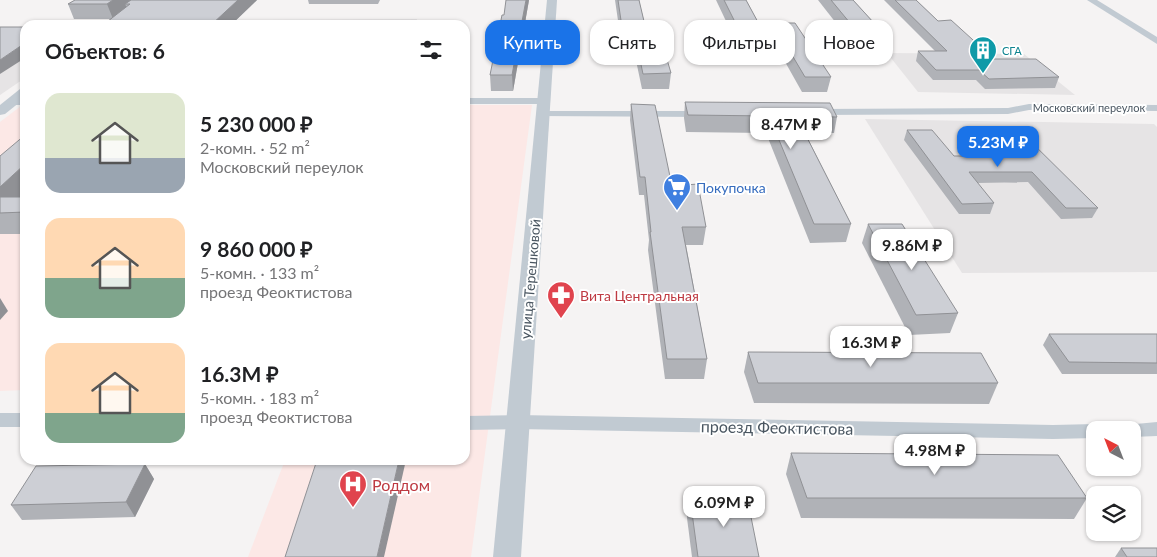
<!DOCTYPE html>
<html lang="ru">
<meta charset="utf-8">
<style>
body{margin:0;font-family:Lato,sans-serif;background:#f6f6f6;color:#202124;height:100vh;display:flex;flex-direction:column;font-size:19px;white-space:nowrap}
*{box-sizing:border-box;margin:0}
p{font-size:16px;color:#757577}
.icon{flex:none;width:28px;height:28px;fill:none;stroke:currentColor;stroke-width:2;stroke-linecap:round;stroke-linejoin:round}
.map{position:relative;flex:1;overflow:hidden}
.drawer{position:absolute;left:20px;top:20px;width:450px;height:445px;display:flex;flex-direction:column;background:#fff;border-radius:15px;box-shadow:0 1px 4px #0004}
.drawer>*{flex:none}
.banner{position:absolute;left:485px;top:20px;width:475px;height:45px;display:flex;gap:10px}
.needle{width:32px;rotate:318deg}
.buttons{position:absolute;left:1086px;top:421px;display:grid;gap:10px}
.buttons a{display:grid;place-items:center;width:55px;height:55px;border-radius:10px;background:#fff;box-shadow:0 1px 4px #0004;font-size:25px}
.price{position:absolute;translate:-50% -42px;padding:0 11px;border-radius:10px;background:#fff;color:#222;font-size:16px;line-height:32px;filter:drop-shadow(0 1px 2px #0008)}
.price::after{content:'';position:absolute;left:50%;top:30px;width:15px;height:11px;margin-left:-8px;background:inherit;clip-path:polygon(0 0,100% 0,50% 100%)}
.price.on{background:#1a73e8;color:#fff}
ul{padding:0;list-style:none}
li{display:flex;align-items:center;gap:15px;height:125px;padding:0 25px}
li span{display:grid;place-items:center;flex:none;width:140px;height:100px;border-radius:15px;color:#555}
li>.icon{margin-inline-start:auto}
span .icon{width:60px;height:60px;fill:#fffc;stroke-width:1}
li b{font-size:21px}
h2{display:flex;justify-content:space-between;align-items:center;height:60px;padding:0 25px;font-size:21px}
.chip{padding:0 18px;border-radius:15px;background:#fff;box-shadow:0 1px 4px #0004;font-size:18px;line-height:45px}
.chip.on{background:#1a73e8;color:#fff}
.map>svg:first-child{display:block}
</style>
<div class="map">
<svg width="1157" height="557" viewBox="0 0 1157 557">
<rect width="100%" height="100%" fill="#f5f3f3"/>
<g fill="#e6e4e5">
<path d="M 417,19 L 416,25 L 264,25 L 268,20 Z"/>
<path d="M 25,31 L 25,78 L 0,95 L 0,32 Z"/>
<path d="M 887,53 L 1024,54 L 1075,95 L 918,92 Z"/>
<path d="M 865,119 L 1154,124 L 1157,127 L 1157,272 L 962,273 Z"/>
</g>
<g fill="#fce8e6">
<path d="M 465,105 L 532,105 L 471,557 L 248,557 L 285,460 L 465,460 Z"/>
<path d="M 21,106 L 25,106 L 25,390 L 0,391 L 0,122 Z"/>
</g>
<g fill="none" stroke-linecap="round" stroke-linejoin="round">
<g fill="#c1cad2" fill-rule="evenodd">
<path d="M 1087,0 L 1097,0 L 1157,37 L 1157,44 Z"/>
<path d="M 465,98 L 543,98 L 548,101 L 543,104 L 465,104 Z"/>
<path d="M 25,99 L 25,105 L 12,105 L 7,102 L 12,99 Z"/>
<path d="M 1029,104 L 1157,105 L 1157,111 L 1029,110 L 1008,114 L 816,115 L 811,112 L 816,109 L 1008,108 Z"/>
<path d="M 542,111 L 703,111 L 708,114 L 703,117 L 538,116 L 537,114 Z"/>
<rect x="0" y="413" width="25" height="14"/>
<path d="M 518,415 L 1053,425 L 1095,424 L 1102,426 L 1104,430 L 1095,430 L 1095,438 L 1053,439 L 518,429 L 465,430 L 465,416 Z"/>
<path d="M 1157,422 L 1157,436 L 1132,437 L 1132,430 L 1123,430 L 1125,425 Z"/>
</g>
<g fill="#c1cad2" fill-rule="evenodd">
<path d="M 547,0 L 557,0 L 521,557 L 493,557 Z"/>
<path d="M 25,88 L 25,98 L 5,114 L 0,115 L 0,105 L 20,89 Z"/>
</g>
</g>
<g fill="#b0b2b7">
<path d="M 75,0 L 257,0 L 231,25 L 103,25 L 111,19 L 74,19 L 68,4 Z"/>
<path d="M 308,0 L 380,0 L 378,4 L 309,4 Z"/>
<path d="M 529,0 L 513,91 L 491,91 L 490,75 L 504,15 Z"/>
<path d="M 615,0 L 639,0 L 647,34 L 646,36 L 671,73 L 669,89 L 642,89 L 634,51 L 634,48 L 622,48 Z"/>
<path d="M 716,0 L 746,0 L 759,24 L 757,38 L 734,38 Z"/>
<path d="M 818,0 L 853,0 L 874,23 L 870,37 L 847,37 Z"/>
<path d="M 884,0 L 916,0 L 938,21 L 994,59 L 1059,77 L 1055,88 L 985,89 L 976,80 L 933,80 L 916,61 L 918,51 L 935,51 Z"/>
<path d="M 773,23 L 831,77 L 827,92 L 802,92 L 771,37 Z"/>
<path d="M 685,102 L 837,117 L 834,133 L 805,133 L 851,224 L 846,242 L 810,243 L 766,133 L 686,132 L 684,118 Z"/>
<path d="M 631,104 L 672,186 L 706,227 L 703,245 L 686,245 L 707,359 L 704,379 L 665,379 L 648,250 L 649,240 L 644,195 L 639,195 L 630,120 Z"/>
<path d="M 907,130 L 954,156 L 1003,156 L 988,140 L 992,130 L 1098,208 L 1092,218 L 1061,219 L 1028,182 L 977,183 L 994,203 L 990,214 L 959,214 L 904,140 Z"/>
<path d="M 0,156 L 23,197 L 25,197 L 25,234 L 0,234 Z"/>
<path d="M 868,224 L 958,313 L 950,333 L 909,335 L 862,243 Z"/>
<path d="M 1049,334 L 1157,334 L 1157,374 L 1062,374 L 1043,345 Z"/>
<path d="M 748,352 L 998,383 L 989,404 L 754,403 L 744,372 Z"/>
<path d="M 791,453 L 1087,498 L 1074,519 L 801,518 L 786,474 Z"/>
<path d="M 145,464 L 154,479 L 135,517 L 22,520 L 11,505 Z"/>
<path d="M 690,498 L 759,557 L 692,557 L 687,518 Z"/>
<path d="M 1121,548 L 1157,557 L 1115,557 Z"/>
</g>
<g fill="#909195">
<path d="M 113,0 L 137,0 L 130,4 L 125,4 L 127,8 L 113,19 L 107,4 Z"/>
<path d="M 238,0 L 257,0 L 231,25 L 211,25 Z"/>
<path d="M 526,0 L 529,0 L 513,91 L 512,75 Z"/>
<path d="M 25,43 L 25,58 L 0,74 L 0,60 Z"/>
<path d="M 25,164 L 25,195 L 6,213 L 0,213 L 0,187 Z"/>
<path d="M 0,298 L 8,311 L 0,320 Z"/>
<path d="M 399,460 L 406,460 L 384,557 L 377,557 Z"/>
<path d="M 145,464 L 154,479 L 135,517 L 126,502 Z"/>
</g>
<g fill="#cdcfd5" stroke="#909195">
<path d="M 75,0 L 113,0 L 107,4 L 68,4 Z"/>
<path d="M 131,0 L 238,0 L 211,25 L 173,25 L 175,23 L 129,22 L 125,25 L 103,25 L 130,4 L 125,4 Z"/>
<path d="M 506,0 L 526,0 L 512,75 L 490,75 L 502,15 L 504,15 Z"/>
<path d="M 618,0 L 639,0 L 647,34 L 623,34 Z"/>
<path d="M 724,0 L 746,0 L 759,24 L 736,24 Z"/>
<path d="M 831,0 L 853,0 L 874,23 L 850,23 Z"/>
<path d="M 895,0 L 916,0 L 938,21 L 951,20 L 994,59 L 1036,59 L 1059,77 L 989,79 L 979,70 L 936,70 L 918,51 L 947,51 Z"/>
<path d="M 773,23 L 795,23 L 831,77 L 805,77 Z"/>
<rect x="256" y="24" width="32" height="1"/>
<path d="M 0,27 L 25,27 L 25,43 L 0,60 Z"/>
<path d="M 635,36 L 660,36 L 671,73 L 643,74 Z"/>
<path d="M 685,102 L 830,103 L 837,117 L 796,116 L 851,224 L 814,224 L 769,116 L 688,115 Z"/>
<path d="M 631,104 L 655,105 L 672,186 L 698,184 L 706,227 L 682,227 L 707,359 L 667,359 L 650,232 L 651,232 L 645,177 L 640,177 Z"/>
<path d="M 907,130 L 932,130 L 954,156 L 1016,156 L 992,130 L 1019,130 L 1098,208 L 1066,208 L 1032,172 L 969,172 L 994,203 L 962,204 Z"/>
<path d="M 25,135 L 25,164 L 0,187 L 0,156 Z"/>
<path d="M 0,197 L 25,197 L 25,212 L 0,213 Z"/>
<path d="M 868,224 L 902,224 L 958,313 L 916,315 Z"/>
<path d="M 1049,334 L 1157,334 L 1157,363 L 1069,362 Z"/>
<path d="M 748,352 L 981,353 L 998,383 L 758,383 Z"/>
<path d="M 791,453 L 1058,455 L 1087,498 L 807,498 Z"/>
<path d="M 317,460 L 399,460 L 377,557 L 285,557 Z"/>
<path d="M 145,464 L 126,502 L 11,505 L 36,466 Z"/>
<path d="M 747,497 L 759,557 L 698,557 L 690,498 Z"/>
<path d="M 1121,548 L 1157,548 L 1157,557 L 1127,557 Z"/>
</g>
<defs>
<g id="building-pin" transform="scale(1.4375)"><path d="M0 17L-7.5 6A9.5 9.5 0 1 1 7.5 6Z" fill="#0f9aa8" stroke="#fff"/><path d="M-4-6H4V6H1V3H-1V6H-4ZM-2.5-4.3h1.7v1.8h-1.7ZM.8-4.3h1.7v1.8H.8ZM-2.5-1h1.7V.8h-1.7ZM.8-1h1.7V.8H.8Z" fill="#fff"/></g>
<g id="supermarket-pin" transform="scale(1.4375)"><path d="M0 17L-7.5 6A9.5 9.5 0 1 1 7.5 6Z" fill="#3f7fe0" stroke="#fff"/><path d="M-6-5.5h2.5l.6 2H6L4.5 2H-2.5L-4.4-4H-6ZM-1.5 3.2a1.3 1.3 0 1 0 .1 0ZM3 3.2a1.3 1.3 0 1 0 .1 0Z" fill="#fff"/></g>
<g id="pharmacy-pin" transform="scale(1.4375)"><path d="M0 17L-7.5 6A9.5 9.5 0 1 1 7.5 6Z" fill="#e0444e" stroke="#fff"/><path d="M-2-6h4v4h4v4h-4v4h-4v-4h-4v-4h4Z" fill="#fff"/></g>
<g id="hospital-pin" transform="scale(1.4375)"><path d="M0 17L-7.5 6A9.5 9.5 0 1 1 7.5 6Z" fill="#e0444e" stroke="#fff"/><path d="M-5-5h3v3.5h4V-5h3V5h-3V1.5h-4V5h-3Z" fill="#fff"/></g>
</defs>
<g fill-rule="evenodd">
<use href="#building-pin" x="983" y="50"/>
<use href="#supermarket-pin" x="677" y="187"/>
<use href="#pharmacy-pin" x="561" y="295"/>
<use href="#hospital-pin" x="353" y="484"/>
</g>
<g text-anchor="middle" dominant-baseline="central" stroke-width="4" stroke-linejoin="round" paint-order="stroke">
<g font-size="11" fill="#0d838f" stroke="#fff" text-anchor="start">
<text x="1002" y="50">СГА</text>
</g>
<g font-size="11" fill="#4a5661" stroke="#fff">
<text x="1089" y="107">Московский переулок</text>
</g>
<g font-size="14" fill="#366cbe" stroke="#fff" text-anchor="start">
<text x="696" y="187">Покупочка</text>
</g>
<g font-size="14" fill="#4a5661" stroke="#fff">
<text transform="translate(530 279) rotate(-85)">улица Терешковой</text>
</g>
<g font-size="14" fill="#be3a42" stroke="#fff" text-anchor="start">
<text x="580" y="295">Вита Центральная</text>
</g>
<g font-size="16" fill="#4a5661" stroke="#fff">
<text transform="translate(777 427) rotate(1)">проезд Феоктистова</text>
</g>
<g font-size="16" fill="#be3a42" stroke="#fff" text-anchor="start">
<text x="372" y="484">Роддом</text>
</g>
</g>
</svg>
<div class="buttons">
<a><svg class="needle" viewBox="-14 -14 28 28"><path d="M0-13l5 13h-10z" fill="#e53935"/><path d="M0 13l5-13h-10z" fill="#757577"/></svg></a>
<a><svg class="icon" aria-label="layers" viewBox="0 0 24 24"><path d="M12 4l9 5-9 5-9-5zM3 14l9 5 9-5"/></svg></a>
</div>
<b class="price" style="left:791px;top:150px">8.47M ₽</b>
<b class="price on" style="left:998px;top:168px">5.23M ₽</b>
<b class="price" style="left:912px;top:271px">9.86M ₽</b>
<b class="price" style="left:871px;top:368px">16.3M ₽</b>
<b class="price" style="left:935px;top:476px">4.98M ₽</b>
<b class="price" style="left:724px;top:528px">6.09M ₽</b>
<div class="banner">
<a class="chip on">Купить</a>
<a class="chip">Снять</a>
<a class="chip">Фильтры</a>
<a class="chip">Новое</a>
</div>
<section class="drawer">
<h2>Объектов: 6<svg class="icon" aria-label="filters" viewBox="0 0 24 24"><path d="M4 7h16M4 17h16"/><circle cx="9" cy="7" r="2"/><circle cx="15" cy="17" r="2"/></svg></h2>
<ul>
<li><span style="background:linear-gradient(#dfe7d0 65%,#9aa5b1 0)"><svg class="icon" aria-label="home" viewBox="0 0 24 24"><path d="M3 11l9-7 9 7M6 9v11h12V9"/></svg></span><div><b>5 230 000 ₽</b><p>2-комн. · 52 m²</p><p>Московский переулок</p></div></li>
<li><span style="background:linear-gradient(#ffd9b3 60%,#7fa58c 0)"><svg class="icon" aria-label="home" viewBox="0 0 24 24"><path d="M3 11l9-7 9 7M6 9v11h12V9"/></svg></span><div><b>9 860 000 ₽</b><p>5-комн. · 133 m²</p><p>проезд Феоктистова</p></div></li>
<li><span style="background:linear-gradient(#ffd9b3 70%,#7fa58c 0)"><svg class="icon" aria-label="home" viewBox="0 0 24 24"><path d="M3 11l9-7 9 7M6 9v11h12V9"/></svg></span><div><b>16.3M ₽</b><p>5-комн. · 183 m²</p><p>проезд Феоктистова</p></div></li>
</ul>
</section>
</div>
